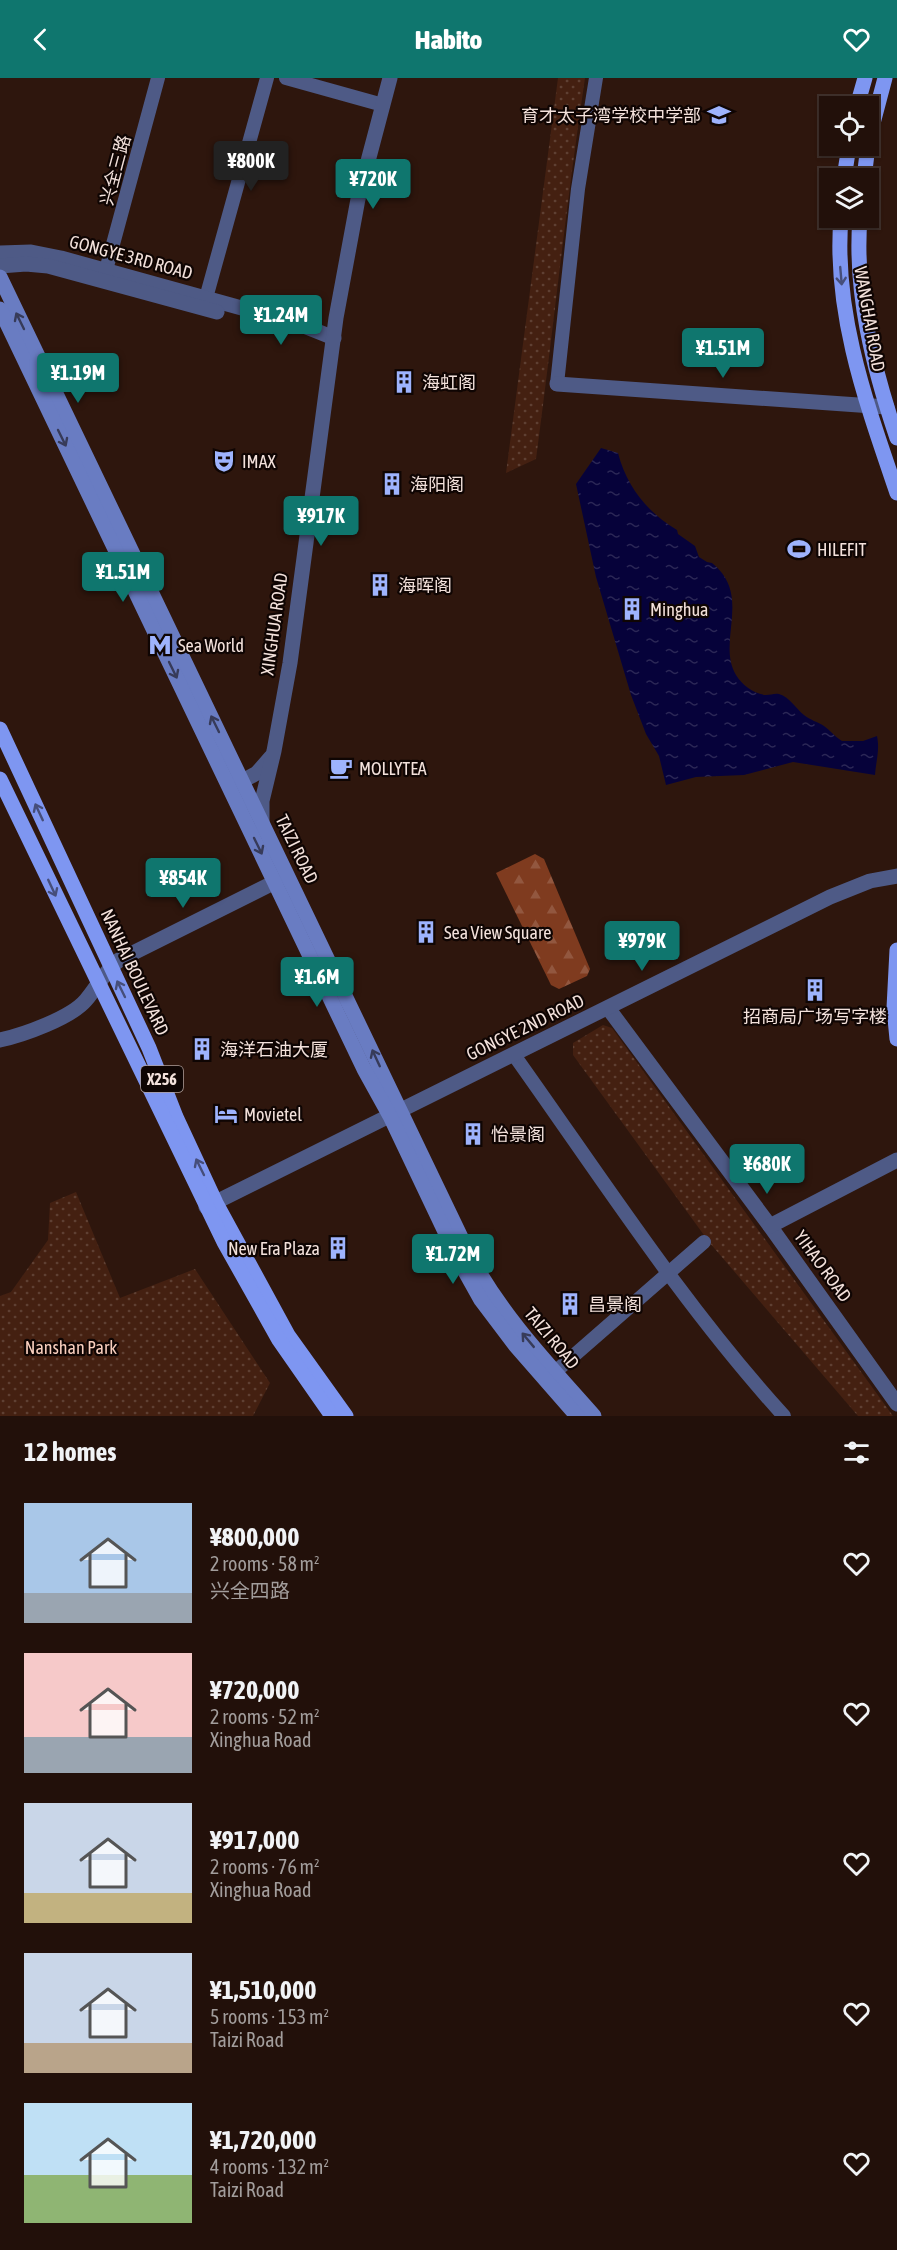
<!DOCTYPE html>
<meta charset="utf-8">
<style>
body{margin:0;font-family:"Asap Condensed","Noto Sans SC",sans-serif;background:#2a1913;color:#f1f3f6;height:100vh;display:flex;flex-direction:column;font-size:22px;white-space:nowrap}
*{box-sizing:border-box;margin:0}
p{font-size:20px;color:#a29d9c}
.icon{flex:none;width:33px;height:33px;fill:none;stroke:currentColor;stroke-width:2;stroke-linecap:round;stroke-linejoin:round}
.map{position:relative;height:1338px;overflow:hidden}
.side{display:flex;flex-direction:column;background:#22100a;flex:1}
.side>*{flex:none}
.tools{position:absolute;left:819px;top:18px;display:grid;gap:12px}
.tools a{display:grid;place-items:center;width:60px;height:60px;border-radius:0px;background:#22100a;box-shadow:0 2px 4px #0004,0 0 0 2px #3f302b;font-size:30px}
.price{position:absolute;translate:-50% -51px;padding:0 14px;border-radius:6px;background:#0f766e;color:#fff;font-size:20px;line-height:39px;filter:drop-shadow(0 2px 3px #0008)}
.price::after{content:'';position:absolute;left:50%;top:36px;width:18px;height:14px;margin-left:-9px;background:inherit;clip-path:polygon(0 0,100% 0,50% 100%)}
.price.on{background:#222;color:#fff}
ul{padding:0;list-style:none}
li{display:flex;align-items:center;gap:18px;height:150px;padding:0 24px}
li span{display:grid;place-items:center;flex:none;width:168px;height:120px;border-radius:0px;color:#555}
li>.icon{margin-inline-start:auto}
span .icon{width:72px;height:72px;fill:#fffc;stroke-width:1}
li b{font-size:26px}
h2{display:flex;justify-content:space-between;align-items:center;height:72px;padding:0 24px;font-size:26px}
header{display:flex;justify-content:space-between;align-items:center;height:78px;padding:0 24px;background:#0f766e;color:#fff;font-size:27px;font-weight:800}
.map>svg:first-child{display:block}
</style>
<header><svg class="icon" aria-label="back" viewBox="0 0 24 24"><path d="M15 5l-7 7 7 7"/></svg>Habito<svg class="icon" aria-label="heart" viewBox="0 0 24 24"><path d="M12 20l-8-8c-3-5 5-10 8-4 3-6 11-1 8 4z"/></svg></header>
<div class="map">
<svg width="897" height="1338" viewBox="0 0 897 1338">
<defs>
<pattern id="forest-firs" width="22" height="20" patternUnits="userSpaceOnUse" patternTransform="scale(1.5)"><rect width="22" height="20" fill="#7f3b1f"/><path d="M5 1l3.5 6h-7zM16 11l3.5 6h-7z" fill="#92573f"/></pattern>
<pattern id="park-dots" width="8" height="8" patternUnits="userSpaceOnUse" patternTransform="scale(1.5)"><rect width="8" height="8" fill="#442011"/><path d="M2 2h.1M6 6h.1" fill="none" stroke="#5f4033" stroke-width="1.8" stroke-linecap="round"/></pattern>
<pattern id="water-ripples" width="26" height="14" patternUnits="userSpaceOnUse" patternTransform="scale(1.5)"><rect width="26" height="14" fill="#06023a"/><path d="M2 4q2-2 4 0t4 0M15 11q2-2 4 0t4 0" fill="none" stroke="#2b2756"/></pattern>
</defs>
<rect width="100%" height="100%" fill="#2e160d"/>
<path fill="url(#forest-firs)" d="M 535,776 L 544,781 L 590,891 L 587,898 L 559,911 L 551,907 L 496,795 Z"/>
<g fill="url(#park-dots)">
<path d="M 558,0 L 585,0 C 566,127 553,254 536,381 L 506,395 Z"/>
<path d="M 603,947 L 612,950 L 893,1338 L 858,1338 L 709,1164 L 573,977 L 573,965 Z"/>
<path d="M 76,1114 L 120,1220 L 195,1191 L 270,1305 L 253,1338 L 0,1338 L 0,1218 L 11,1214 L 48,1162 L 50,1125 Z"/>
</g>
<path fill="url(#water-ripples)" d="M 601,370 L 618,375 C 627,409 647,434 677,452 L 678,456 L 695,468 L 699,479 L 707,484 L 712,485 C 753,518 716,563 736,597 C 742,607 754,616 766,617 C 770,617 775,615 779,616 C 790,619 796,631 804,637 C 810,642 818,644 824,648 C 830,652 835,659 842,663 L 863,663 L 877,658 C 880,672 876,683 875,697 L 793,684 L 744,697 L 696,699 L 666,707 L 659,678 L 646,656 L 631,617 L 596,499 L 576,406 Z"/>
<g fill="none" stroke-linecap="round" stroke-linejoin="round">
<g stroke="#4e5a86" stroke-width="14">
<path d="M 286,0 L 383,27"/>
<path d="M 106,192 L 158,0"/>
<path d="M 206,220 L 267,0"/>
<path d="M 557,306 L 578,111 L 596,0"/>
<path d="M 514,977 C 601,1099 683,1227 784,1338"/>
<path d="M 555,1294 L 704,1164"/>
</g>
<g stroke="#4e5a86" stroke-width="15">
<path d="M 0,175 L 31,174 L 61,180 L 299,246 L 334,260"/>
<path d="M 0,188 L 26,186 L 48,188 L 217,234"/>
<path d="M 557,306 L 887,329"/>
<path d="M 240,699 L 246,701 L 257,695 L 271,679"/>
<path d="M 262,743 L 262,723 L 274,673 L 290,585 L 336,240 L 358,121 L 390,0"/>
<path d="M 608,930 L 770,1148 L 897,1326"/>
<path d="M 0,962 C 23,957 71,940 86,922 C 97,909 105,893 119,882 L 275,804"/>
<path d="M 206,1129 L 830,819 L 870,803 L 897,798"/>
<path d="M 770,1148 L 897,1082"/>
</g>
<g stroke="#697cc2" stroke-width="15">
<path d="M 0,199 L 470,1178 C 502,1238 549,1287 594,1338"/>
<path d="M 0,231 L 364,991 L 390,1038 L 458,1181 L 481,1222 L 515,1267 L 577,1338"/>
</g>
<g stroke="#7e96f1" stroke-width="15">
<path d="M 857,28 L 865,0"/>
<path d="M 868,64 L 885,0"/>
<path d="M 844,100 L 849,68"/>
<path d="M 864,100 L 868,68"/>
<path d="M 841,140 C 833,235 867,327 897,415"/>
<path d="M 860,140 C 854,215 873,289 897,360"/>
<path d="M 0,651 L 149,970 L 176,1039 L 216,1125 L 288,1257 L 346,1338"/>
<path d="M 0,701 L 224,1164 L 279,1262 L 332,1338"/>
<path d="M 897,872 L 894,930 L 897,961"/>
</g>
</g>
<defs><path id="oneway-shaft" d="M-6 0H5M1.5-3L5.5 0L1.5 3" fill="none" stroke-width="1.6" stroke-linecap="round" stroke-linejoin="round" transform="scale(1.5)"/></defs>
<g stroke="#464e7a">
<use href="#oneway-shaft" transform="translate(841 198) rotate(85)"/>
<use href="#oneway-shaft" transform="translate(39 734) rotate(-115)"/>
<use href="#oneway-shaft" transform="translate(52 810) rotate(65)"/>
<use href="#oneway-shaft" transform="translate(121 911) rotate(-116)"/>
<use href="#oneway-shaft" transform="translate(200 1089) rotate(-116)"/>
</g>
<g stroke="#373b59">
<use href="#oneway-shaft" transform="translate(20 243) rotate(-116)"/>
<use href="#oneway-shaft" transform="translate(62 360) rotate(64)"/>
<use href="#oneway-shaft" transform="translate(173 592) rotate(64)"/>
<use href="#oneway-shaft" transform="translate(215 646) rotate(-116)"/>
<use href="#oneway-shaft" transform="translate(258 768) rotate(64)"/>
<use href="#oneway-shaft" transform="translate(376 980) rotate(-115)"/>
<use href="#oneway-shaft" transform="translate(528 1262) rotate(-130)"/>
</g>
<defs>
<g id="school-bare" transform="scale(1.8)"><path d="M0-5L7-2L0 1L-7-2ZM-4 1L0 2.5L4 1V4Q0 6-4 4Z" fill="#9eb3fd" stroke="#0f0503" stroke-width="2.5" paint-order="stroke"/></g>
<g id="building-bare" transform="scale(1.8)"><path d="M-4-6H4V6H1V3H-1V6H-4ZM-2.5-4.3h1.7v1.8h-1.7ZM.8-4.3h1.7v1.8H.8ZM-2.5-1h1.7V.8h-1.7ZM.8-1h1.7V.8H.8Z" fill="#9eb3fd" stroke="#0f0503" stroke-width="2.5" paint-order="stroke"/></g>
<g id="theatre-bare" transform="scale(1.8)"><path d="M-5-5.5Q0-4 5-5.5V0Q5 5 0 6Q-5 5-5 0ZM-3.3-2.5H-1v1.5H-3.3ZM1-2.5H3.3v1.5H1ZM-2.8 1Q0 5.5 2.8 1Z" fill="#9eb3fd" stroke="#0f0503" stroke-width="2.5" paint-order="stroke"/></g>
<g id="stadium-bare" transform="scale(1.8)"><path d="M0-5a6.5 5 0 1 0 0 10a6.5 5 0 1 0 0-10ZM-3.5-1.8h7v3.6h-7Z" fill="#9eb3fd" stroke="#0f0503" stroke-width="2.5" paint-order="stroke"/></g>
<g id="metro-bare" transform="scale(1.8)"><path d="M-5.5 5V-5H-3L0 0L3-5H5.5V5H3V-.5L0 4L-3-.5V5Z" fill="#9eb3fd" stroke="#0f0503" stroke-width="2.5" paint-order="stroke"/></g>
<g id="cafe-bare" transform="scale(1.8)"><path d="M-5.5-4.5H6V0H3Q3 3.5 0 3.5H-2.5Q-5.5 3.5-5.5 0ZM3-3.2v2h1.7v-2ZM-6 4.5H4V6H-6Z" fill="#9eb3fd" stroke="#0f0503" stroke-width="2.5" paint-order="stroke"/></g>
<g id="hotel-bare" transform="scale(1.8)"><path d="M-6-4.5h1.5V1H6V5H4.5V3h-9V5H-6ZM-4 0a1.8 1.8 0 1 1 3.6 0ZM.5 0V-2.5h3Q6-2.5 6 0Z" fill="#9eb3fd" stroke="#0f0503" stroke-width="2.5" paint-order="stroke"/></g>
</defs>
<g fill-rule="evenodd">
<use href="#school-bare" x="719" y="37"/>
<use href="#building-bare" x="404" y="304"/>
<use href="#theatre-bare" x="224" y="383"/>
<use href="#building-bare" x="392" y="406"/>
<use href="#stadium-bare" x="799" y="471"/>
<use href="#building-bare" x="380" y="507"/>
<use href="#building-bare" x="632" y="531"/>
<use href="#metro-bare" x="160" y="567"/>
<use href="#cafe-bare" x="341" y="690"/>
<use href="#building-bare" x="426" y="854"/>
<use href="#building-bare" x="815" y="912"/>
<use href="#building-bare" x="202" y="971"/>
<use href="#hotel-bare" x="226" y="1036"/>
<use href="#building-bare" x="473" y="1056"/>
<use href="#building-bare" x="338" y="1170"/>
<use href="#building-bare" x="570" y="1226"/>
</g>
<g text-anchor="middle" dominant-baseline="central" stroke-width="4.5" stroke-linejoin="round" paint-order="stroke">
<rect fill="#0f0503" stroke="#af9f9a" stroke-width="1.5" x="141" y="988" width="42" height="26" rx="4.5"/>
<g font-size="16" font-weight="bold" fill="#f3e1db">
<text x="162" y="1001">X256</text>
</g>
<g font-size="18" fill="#f3e1db" stroke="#0f0503" text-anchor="start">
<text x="701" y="37" text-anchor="end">育才太子湾学校中学部</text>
<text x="422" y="304">海虹阁</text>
<text x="242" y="383">IMAX</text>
<text x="410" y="406">海阳阁</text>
<text x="817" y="471">HILEFIT</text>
<text x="398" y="507">海晖阁</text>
<text x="650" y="531">Minghua</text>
<text x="178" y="567">Sea World</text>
<text x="359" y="690">MOLLYTEA</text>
<text x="444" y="854">Sea View Square</text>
<text x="815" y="938" text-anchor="middle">招商局广场写字楼</text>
<text x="220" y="971">海洋石油大厦</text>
<text x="244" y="1036">Movietel</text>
<text x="491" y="1056">怡景阁</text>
<text x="320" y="1170" text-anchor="end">New Era Plaza</text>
<text x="588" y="1226">昌景阁</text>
</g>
<g font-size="18" fill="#f3e1db" stroke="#0f0503">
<text transform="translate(115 92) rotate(-75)">兴全三路</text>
<text transform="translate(131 179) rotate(15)">GONGYE 3RD ROAD</text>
<text transform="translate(870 241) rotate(80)">WANGHAI ROAD</text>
<text transform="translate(274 546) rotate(-82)">XINGHUA ROAD</text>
<text transform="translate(297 771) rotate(64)">TAIZI ROAD</text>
<text transform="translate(135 894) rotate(65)">NANHAI BOULEVARD</text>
<text transform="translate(525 949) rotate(-26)">GONGYE 2ND ROAD</text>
<text transform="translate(823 1188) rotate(54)">YIHAO ROAD</text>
<text transform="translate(552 1260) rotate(50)">TAIZI ROAD</text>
</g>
<g font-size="18" fill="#f9cfbe" stroke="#0f0503">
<text x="71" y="1269">Nanshan Park</text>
</g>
</g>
</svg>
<div class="tools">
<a><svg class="icon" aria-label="locate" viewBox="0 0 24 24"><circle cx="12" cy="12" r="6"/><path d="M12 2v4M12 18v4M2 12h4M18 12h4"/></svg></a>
<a><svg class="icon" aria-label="layers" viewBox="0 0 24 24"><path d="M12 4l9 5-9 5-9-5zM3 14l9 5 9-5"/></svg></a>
</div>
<b class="price on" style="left:251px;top:114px">¥800K</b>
<b class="price" style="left:373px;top:132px">¥720K</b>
<b class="price" style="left:281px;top:268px">¥1.24M</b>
<b class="price" style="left:723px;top:301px">¥1.51M</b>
<b class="price" style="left:78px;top:326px">¥1.19M</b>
<b class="price" style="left:321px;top:469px">¥917K</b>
<b class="price" style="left:123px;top:525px">¥1.51M</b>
<b class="price" style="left:183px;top:831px">¥854K</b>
<b class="price" style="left:642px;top:894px">¥979K</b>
<b class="price" style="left:317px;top:930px">¥1.6M</b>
<b class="price" style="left:767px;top:1117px">¥680K</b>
<b class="price" style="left:453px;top:1207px">¥1.72M</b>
</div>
<section class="side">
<h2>12 homes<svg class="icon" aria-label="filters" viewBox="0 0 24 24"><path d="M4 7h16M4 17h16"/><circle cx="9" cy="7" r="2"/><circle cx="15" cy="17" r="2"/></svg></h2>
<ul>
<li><span style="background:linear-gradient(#a9c7e8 75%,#9aa5b1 0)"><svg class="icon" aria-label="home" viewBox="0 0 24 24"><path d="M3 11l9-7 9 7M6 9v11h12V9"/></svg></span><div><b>¥800,000</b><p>2 rooms · 58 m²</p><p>兴全四路</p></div><svg class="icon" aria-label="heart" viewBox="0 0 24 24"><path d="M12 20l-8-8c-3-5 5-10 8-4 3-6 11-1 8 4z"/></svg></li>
<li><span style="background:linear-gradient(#f6c9c9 70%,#9aa5b1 0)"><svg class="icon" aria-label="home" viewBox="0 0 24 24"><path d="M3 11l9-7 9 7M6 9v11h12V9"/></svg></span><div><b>¥720,000</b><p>2 rooms · 52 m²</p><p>Xinghua Road</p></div><svg class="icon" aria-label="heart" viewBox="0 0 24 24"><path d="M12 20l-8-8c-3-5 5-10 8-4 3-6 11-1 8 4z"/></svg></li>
<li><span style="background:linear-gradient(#c9d6e8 75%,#c2b280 0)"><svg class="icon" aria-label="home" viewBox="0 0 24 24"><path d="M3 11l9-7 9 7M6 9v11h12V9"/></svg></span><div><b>¥917,000</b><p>2 rooms · 76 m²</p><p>Xinghua Road</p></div><svg class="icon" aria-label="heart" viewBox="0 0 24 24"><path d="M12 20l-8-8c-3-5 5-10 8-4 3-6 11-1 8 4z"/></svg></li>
<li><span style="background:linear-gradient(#c9d6e8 75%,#b9a48a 0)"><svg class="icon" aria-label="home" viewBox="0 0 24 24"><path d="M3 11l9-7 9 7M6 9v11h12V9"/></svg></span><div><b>¥1,510,000</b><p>5 rooms · 153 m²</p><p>Taizi Road</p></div><svg class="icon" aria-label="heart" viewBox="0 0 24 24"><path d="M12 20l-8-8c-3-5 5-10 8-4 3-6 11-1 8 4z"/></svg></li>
<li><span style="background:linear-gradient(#bfe0f5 60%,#8fb573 0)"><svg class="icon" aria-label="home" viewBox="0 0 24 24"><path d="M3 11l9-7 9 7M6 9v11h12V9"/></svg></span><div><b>¥1,720,000</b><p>4 rooms · 132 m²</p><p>Taizi Road</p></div><svg class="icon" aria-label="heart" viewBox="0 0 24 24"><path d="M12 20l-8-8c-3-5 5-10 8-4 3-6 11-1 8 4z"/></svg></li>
</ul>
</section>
